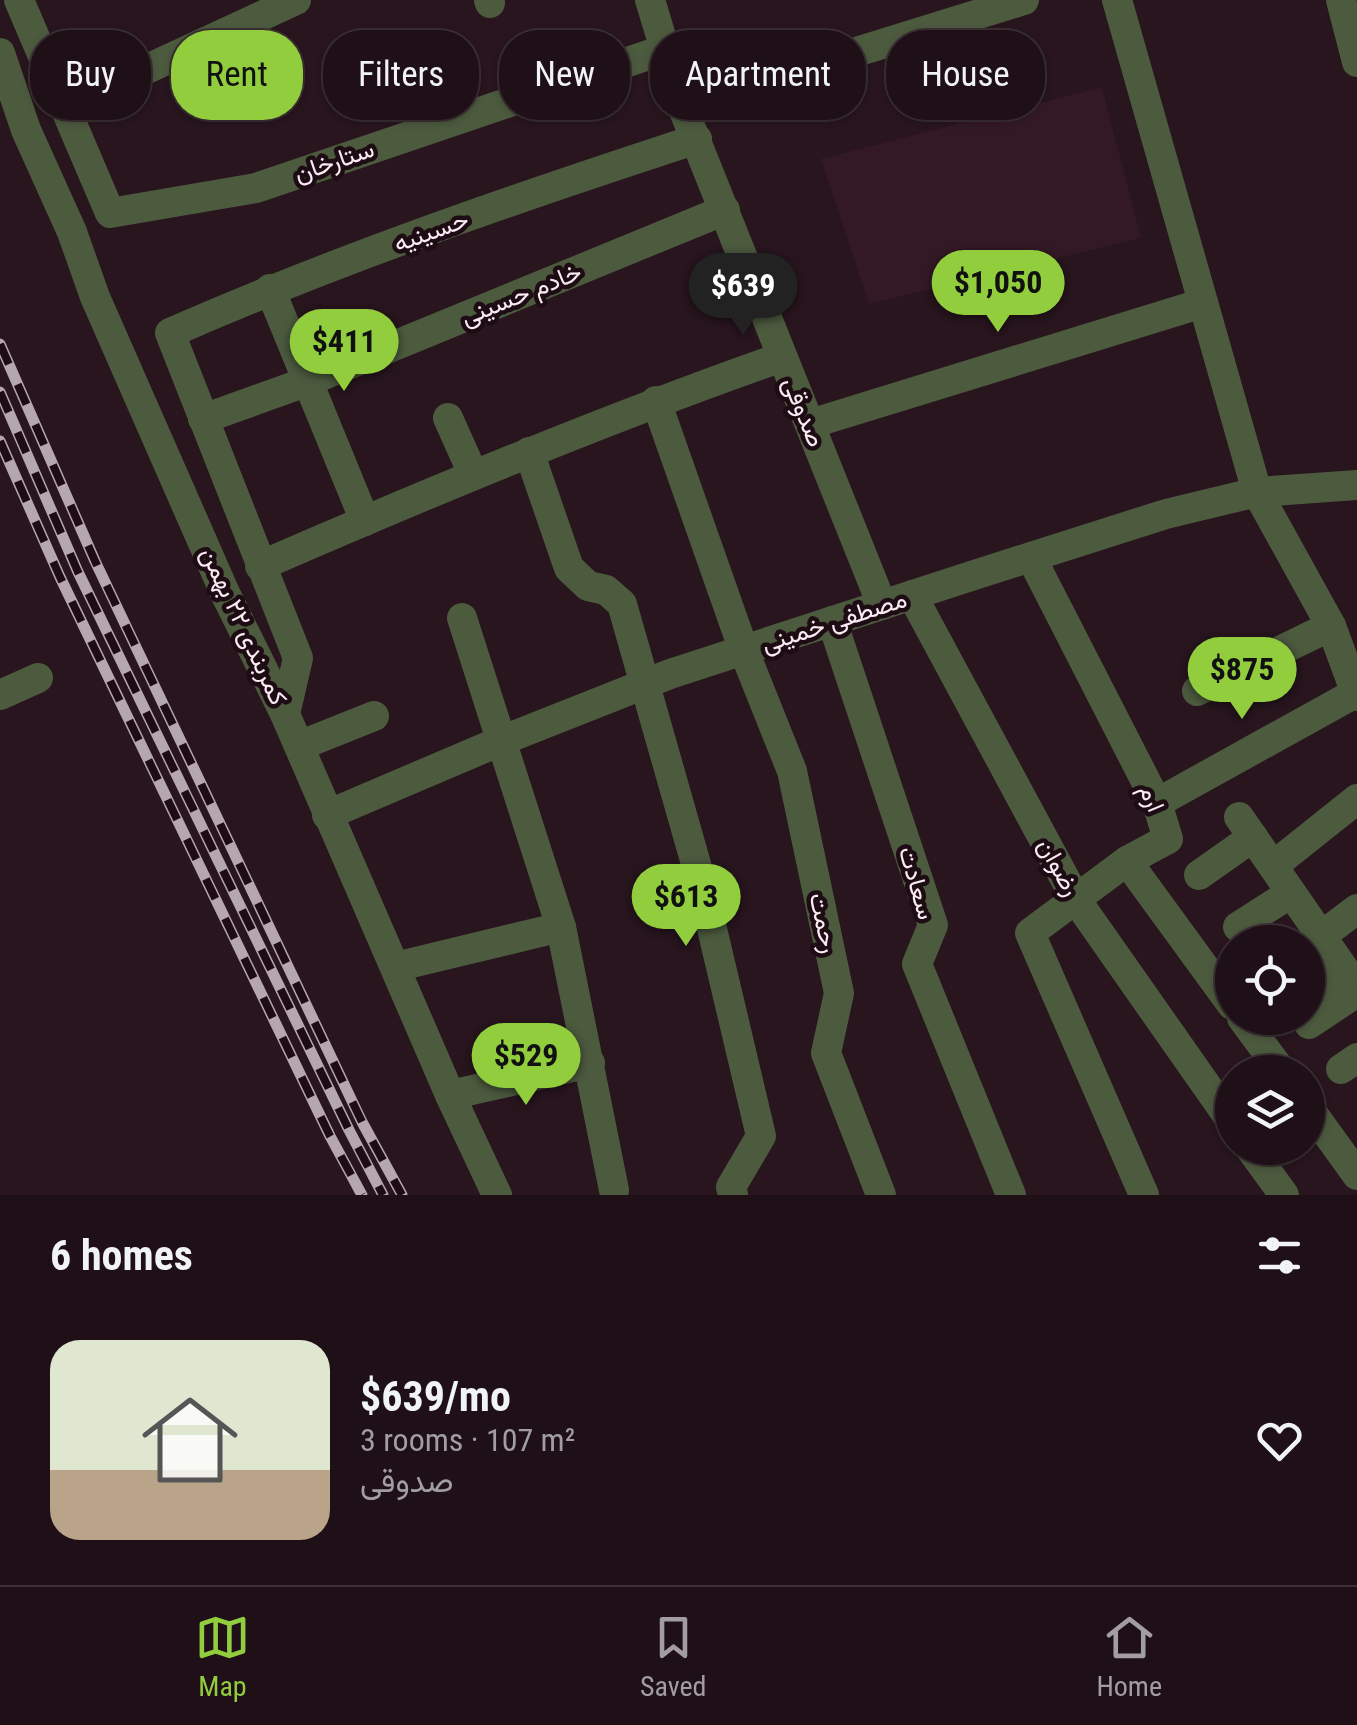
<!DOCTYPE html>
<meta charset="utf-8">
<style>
body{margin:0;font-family:"Roboto Condensed",Vazirmatn,sans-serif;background:#26191f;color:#f1f3f6;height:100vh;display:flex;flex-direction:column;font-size:38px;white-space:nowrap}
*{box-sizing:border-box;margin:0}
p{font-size:32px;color:#a19da1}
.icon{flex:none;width:55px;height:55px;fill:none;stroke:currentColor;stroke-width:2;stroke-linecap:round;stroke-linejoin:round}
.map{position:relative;height:1195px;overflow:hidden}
.side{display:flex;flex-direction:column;background:#1e1016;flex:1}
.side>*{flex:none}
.top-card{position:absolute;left:30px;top:30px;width:1298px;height:90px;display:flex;gap:20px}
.buttons{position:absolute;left:1215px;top:925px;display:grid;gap:20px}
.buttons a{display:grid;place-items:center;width:110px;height:110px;border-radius:50%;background:#1e1016;box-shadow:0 2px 8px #0004,0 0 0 2px #3c3035;font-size:50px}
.price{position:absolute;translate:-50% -85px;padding:0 22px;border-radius:35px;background:#92cd3e;color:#111;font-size:32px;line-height:65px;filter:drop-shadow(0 2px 5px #0008)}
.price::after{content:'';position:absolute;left:50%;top:60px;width:30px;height:22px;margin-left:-15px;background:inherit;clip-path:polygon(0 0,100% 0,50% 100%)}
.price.selected{background:#222;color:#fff}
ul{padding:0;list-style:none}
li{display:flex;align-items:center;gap:30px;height:250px;padding:0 50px}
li+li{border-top:2px solid #3c3035}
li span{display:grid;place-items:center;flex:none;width:280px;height:200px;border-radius:30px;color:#555}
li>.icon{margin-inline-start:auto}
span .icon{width:120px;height:120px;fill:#fffc;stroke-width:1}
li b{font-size:42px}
h2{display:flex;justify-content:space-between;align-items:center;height:120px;padding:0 50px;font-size:42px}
.tag{padding:0 35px;border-radius:40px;background:#1e1016;box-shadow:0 2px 8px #0004,0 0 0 2px #3c3035;font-size:35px;line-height:90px}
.tag.selected{background:#92cd3e;color:#111}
.tab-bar{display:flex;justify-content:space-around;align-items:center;height:140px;border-top:2px solid #3c3035;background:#1e1016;font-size:28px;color:#a19da1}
.tab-bar a{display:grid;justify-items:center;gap:5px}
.tab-bar .selected{color:#92cd3e}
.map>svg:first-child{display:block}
</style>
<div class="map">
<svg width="1357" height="1195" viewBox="0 0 1357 1195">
<rect width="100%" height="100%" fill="#28151e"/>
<path fill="#331926" d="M 1102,87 L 1141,238 L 869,304 L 821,159 Z"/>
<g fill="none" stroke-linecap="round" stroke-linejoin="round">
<g stroke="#4c5a3e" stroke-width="30">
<path d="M 19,0 L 110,213 L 256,188 L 666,49"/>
<path d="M 489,0 L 490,3"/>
<path d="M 650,0 L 682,106 L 882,605"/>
<path d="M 1117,0 L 1257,492 L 1331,626 L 1357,696"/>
<path d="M 1341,0 L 1357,62"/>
<path d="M 0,53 L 26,130 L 72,232 L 95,297 L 225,593 L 285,714 L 450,1095 L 497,1195"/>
<path d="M 682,106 L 1024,0"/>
<path d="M 65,107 L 296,0"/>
<path d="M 270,289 L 365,521"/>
<path d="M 656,401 L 744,651 L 792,771 L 839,993 L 826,1053 L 881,1195"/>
<path d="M 448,418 L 473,474"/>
<path d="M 203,419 L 306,382 L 725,210"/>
<path d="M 810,424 L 1203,303"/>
<path d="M 529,452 L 569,568 L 588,586 L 606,590 L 622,604 L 700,878 L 761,1136 L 731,1187 L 733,1195"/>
<path d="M 1031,557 L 1157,803 L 1168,839 L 1127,861 L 1232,1005"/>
<path d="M 260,566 C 432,491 605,419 782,357"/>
<path d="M 912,595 L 1077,901 L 1232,1122"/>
<path d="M 462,618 L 561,927 L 614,1190"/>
<path d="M 832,621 L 933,925 L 917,964 L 1011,1195"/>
<path d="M 1197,691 L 1331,626"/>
<path d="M 0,695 L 38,678"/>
<path d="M 285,714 L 298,658 L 170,333 C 341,258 519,197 697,139"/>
<path d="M 299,746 L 374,716"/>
<path d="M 1157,803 L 1357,692"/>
<path d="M 327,815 L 503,740 L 670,674 L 968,577 L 1166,514 L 1257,492 L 1357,485"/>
<path d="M 1239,817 L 1357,988"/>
<path d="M 1127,861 L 1030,933 L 1144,1195"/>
<path d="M 1273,866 L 1357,799"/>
<path d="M 1199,875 L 1253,837"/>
<path d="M 1238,927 L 1291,893"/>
<path d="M 1308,946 L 1357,909"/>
<path d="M 395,967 L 561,927"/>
<path d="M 1308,993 L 1343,968"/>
<path d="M 1242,1018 L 1282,1072"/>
<path d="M 1309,1024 L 1357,992"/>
<path d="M 1341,1069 L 1357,1058"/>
<path d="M 450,1095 L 590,1063"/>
<path d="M 1308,1107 L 1357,1175"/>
<path d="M 1250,1148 L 1284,1195"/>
</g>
<g stroke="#b6a6ae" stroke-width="11">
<g id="rail">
<path d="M 0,344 L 95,561 L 362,1122 L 402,1195"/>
<path d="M 0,392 L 78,572 L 349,1130 L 383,1195"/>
<path d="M 0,441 L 60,577 L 330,1136 L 362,1195"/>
</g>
</g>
<use href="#rail" stroke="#1e0c15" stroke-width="8" stroke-dasharray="22" stroke-linecap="butt"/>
</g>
<g text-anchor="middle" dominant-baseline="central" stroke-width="9" stroke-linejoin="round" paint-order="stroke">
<g font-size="25" fill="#faebf2" stroke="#1e0c15">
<text transform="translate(334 161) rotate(-19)">ستارخان</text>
<text transform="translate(431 231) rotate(-20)">حسینیه</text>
<text transform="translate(521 294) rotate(-22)">خادم حسینی</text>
<text transform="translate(804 412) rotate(68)">صدوقی</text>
<text transform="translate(834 621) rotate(-18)">مصطفی خمینی</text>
<text transform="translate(244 626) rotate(65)">کمربندی ۲۲ بهمن</text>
<text transform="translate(1152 798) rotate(67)">ارم</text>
<text transform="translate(1059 867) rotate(61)">رضوان</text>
<text transform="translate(917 883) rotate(74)">سعادت</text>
<text transform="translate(824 923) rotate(78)">رحمت</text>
</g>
</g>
</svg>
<div class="buttons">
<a><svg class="icon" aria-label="locate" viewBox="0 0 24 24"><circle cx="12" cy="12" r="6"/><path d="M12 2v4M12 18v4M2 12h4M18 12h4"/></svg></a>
<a><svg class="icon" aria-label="layers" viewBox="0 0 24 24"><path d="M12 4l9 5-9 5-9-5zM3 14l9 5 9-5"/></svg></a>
</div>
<b class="price" style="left:998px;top:335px">$1,050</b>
<b class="price selected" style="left:743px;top:338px">$639</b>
<b class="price" style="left:344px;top:394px">$411</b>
<b class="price" style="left:1242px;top:722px">$875</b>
<b class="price" style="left:686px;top:949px">$613</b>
<b class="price" style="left:526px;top:1108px">$529</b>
<div class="top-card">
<a class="tag">Buy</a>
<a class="tag selected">Rent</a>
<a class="tag">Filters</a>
<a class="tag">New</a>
<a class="tag">Apartment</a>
<a class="tag">House</a>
</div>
</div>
<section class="side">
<h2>6 homes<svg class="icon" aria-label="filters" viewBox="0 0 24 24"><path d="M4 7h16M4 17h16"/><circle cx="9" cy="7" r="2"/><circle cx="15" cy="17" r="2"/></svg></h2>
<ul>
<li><span style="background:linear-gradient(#dfe7d0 65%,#b9a48a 0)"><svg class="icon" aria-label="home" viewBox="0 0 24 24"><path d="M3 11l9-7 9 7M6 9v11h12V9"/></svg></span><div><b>$639/mo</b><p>3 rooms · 107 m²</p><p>صدوقی</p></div><svg class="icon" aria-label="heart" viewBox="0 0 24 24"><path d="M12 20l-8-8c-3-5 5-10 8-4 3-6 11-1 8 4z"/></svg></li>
</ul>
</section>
<nav class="tab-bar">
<a class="selected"><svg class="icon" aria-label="map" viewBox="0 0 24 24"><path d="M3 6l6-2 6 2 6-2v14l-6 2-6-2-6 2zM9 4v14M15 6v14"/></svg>Map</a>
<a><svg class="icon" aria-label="saved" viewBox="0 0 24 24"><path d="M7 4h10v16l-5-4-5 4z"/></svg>Saved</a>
<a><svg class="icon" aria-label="home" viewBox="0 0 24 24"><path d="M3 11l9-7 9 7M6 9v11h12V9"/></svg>Home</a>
</nav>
